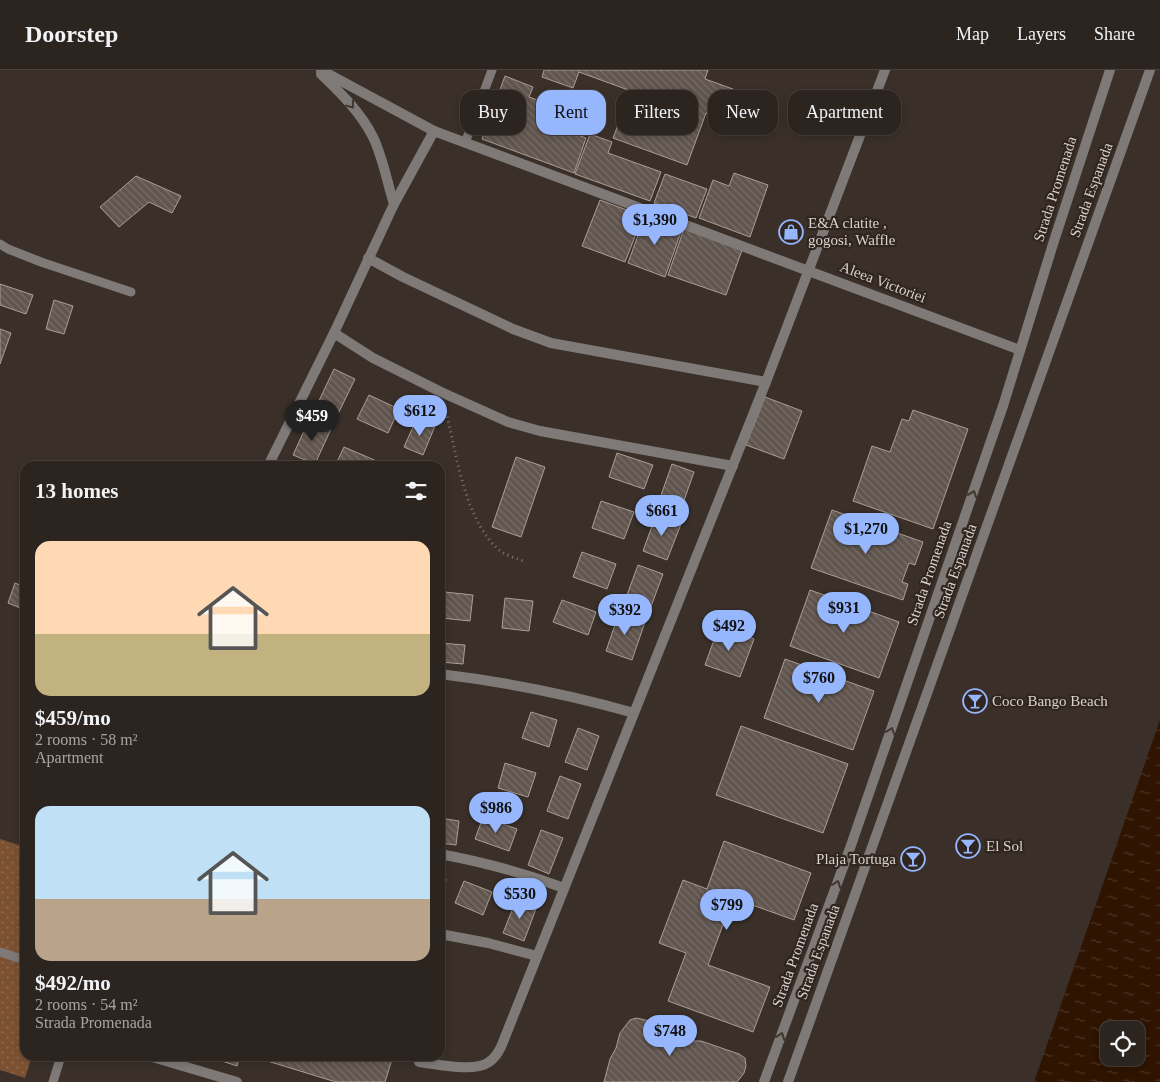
<!DOCTYPE html>
<meta charset="utf-8">
<style>
body{margin:0;font-family:"Times New Roman",serif;background:#38302c;color:#f1f3f6;height:100vh;display:flex;flex-direction:column;font-size:19px;white-space:nowrap}
*{box-sizing:border-box;margin:0}
p{font-size:16px;color:#a6a4a4}
.icon{flex:none;width:28px;height:28px;fill:none;stroke:currentColor;stroke-width:2;stroke-linecap:round;stroke-linejoin:round}
.map{position:relative;flex:1;overflow:hidden}
.side{position:absolute;left:20px;top:391px;width:425px;height:600px;display:flex;flex-direction:column;background:#2c241f;border-radius:15px;box-shadow:0 2px 8px #0003,0 0 0 1px #48413d}
.side>*{flex:none}
.banner{position:absolute;left:460px;top:20px;width:475px;height:45px;display:flex;gap:10px}
.fabs{position:absolute;left:1100px;top:951px;display:grid;gap:10px}
.fabs a{display:grid;place-items:center;width:45px;height:45px;border-radius:10px;background:#2c241f;box-shadow:0 2px 8px #0003,0 0 0 1px #48413d;font-size:25px}
.price{position:absolute;translate:-50% -42px;padding:0 11px;border-radius:18px;background:#96b6fd;color:#111;font-size:16px;line-height:32px;filter:drop-shadow(0 1px 2px #0008)}
.price::after{content:'';position:absolute;left:50%;top:30px;width:15px;height:11px;margin-left:-8px;background:inherit;clip-path:polygon(0 0,100% 0,50% 100%)}
.price.selected{background:#222;color:#fff}
ul{padding:0;list-style:none}
li{display:grid;align-content:center;gap:10px;height:265px;padding:0 15px}
li span{display:grid;place-items:center;height:155px;border-radius:15px;color:#555}
li>.icon{margin-inline-start:auto}
span .icon{width:90px;height:90px;fill:#fffc;stroke-width:1}
li b{font-size:21px}
h2{display:flex;justify-content:space-between;align-items:center;height:60px;padding:0 15px;font-size:21px}
.pill{padding:0 18px;border-radius:15px;background:#2c241f;box-shadow:0 2px 8px #0003,0 0 0 1px #48413d;font-size:18px;line-height:45px}
.pill.selected{background:#96b6fd;color:#111}
header{display:flex;align-items:center;gap:30px;box-sizing:border-box;height:70px;padding:0 25px;background:#2c241f;border-bottom:1px solid #48413d}
header strong{font-size:24px}
nav{display:flex;gap:28px;margin-inline-start:auto;font-size:18px}
.map>svg:first-child{display:block}
</style>
<header>
<strong>Doorstep</strong>
<nav><a>Map</a><a>Layers</a><a>Share</a></nav>
</header>
<div class="map">
<svg width="1160" height="1012" viewBox="0 0 1160 1012">
<defs>
<pattern id="park-dots" width="8" height="8" patternUnits="userSpaceOnUse" patternTransform="scale(1.25)"><rect width="8" height="8" fill="#7c5132"/><path d="M2 2h.1M6 6h.1" fill="none" stroke="#8e694e" stroke-width="1.8" stroke-linecap="round"/></pattern>
<pattern id="water-ripples" width="26" height="14" patternUnits="userSpaceOnUse" patternTransform="scale(1.25)"><rect width="26" height="14" fill="#2e1401"/><path d="M2 4q2-2 4 0t4 0M15 11q2-2 4 0t4 0" fill="none" stroke="#4c3525"/></pattern>
<pattern id="building-back-hatch" width="6" height="6" patternUnits="userSpaceOnUse" patternTransform="scale(1.25)"><rect width="6" height="6" fill="#61564f"/><path d="M-1 5l2 2M0 0l6 6M5-1l2 2" fill="none" stroke="#776d67"/></pattern>
</defs>
<rect width="100%" height="100%" fill="#3a3029"/>
<path fill="url(#park-dots)" d="M 0,769 L 25,777 L 25,986 L 32,986 L 25,1008 L 0,1000 Z"/>
<path fill="url(#water-ripples)" fill-rule="evenodd" d="M 1160,650 L 1160,1012 L 1034,1012 ZM 1109,960 L 1136,960 L 1136,988 L 1109,988 Z"/>
<g fill="url(#building-back-hatch)" stroke="#aa9e96">
<path d="M 544,0 L 708,0 L 705,9 L 733,19 L 722,49 L 706,43 L 687,95 L 613,68 L 631,21 L 579,2 L 573,18 L 542,7 Z"/>
<path d="M 505,6 L 533,17 L 529,27 L 571,42 L 564,60 L 586,68 L 574,103 L 482,69 Z"/>
<path d="M 590,64 L 612,72 L 608,83 L 661,102 L 650,131 L 575,104 Z"/>
<path d="M 734,103 L 768,115 L 750,167 L 699,148 L 713,110 L 729,116 Z"/>
<path d="M 665,104 L 707,119 L 696,148 L 654,133 Z"/>
<path d="M 136,106 L 181,126 L 172,143 L 149,132 L 119,157 L 100,137 Z"/>
<path d="M 600,130 L 643,146 L 625,192 L 582,176 Z"/>
<path d="M 645,146 L 682,159 L 665,207 L 628,193 Z"/>
<path d="M 684,159 L 742,180 L 726,225 L 668,205 Z"/>
<path d="M 0,214 L 33,225 L 26,244 L 0,235 Z"/>
<path d="M 54,230 L 73,236 L 64,264 L 46,259 Z"/>
<path d="M 0,259 L 11,263 L 0,294 Z"/>
<path d="M 334,299 L 355,309 L 337,346 L 316,337 Z"/>
<path d="M 369,325 L 399,339 L 388,363 L 357,349 Z"/>
<path d="M 765,327 L 802,341 L 784,389 L 746,375 Z"/>
<path d="M 913,340 L 968,359 L 933,459 L 853,431 L 872,376 L 890,382 L 902,349 L 909,351 Z"/>
<path d="M 417,348 L 435,356 L 423,385 L 404,377 Z"/>
<path d="M 309,350 L 331,359 L 315,394 L 293,385 Z"/>
<path d="M 344,377 L 379,392 L 377,396 L 335,396 Z"/>
<path d="M 617,383 L 653,395 L 644,419 L 609,407 Z"/>
<path d="M 516,387 L 545,397 L 521,467 L 492,457 Z"/>
<path d="M 672,394 L 694,402 L 681,439 L 659,431 Z"/>
<path d="M 601,431 L 634,442 L 624,469 L 592,458 Z"/>
<path d="M 832,440 L 923,472 L 915,495 L 909,493 L 902,512 L 908,514 L 903,530 L 811,498 Z"/>
<path d="M 656,445 L 681,454 L 667,490 L 643,481 Z"/>
<path d="M 582,482 L 616,494 L 607,519 L 573,507 Z"/>
<path d="M 638,495 L 663,504 L 649,542 L 624,533 Z"/>
<path d="M 15,513 L 25,517 L 25,540 L 8,533 Z"/>
<path d="M 810,520 L 899,552 L 879,608 L 790,576 Z"/>
<path d="M 445,522 L 473,525 L 470,551 L 442,548 Z"/>
<path d="M 505,528 L 533,531 L 529,561 L 502,558 Z"/>
<path d="M 562,530 L 596,542 L 588,565 L 553,552 Z"/>
<path d="M 619,543 L 645,552 L 632,590 L 606,581 Z"/>
<path d="M 719,556 L 754,569 L 740,607 L 705,595 Z"/>
<path d="M 440,573 L 465,575 L 463,594 L 440,592 Z"/>
<path d="M 785,589 L 874,621 L 853,680 L 764,648 Z"/>
<path d="M 531,642 L 557,650 L 549,677 L 522,668 Z"/>
<path d="M 741,656 L 848,694 L 823,763 L 716,725 Z"/>
<path d="M 578,658 L 599,666 L 587,700 L 565,692 Z"/>
<path d="M 505,693 L 536,703 L 528,727 L 498,718 Z"/>
<path d="M 560,706 L 581,714 L 568,749 L 547,741 Z"/>
<path d="M 483,747 L 517,759 L 509,781 L 475,769 Z"/>
<path d="M 440,748 L 459,751 L 456,775 L 440,773 Z"/>
<path d="M 541,760 L 563,768 L 549,804 L 528,795 Z"/>
<path d="M 724,771 L 811,803 L 794,850 L 733,828 L 708,895 L 770,917 L 753,962 L 668,931 L 686,883 L 659,873 L 683,810 L 707,819 Z"/>
<path d="M 440,808 L 446,809 L 442,840 L 440,839 Z"/>
<path d="M 464,811 L 492,822 L 483,845 L 455,833 Z"/>
<path d="M 517,828 L 537,836 L 524,871 L 503,863 Z"/>
<path d="M 636,948 L 655,952 L 665,959 L 679,960 L 694,971 L 701,971 L 739,984 L 745,988 L 746,996 L 744,1003 L 737,1012 L 604,1012 L 610,989 L 616,978 L 620,963 L 630,950 Z"/>
<path d="M 207,986 L 240,986 L 237,996 Z"/>
<path d="M 251,986 L 393,986 L 385,1012 L 336,1012 Z"/>
</g>
<g fill="none" stroke-linecap="round" stroke-linejoin="round">
<path stroke="#7e7670" stroke-width="3" stroke-dasharray="1 4" stroke-linecap="butt" d="M 446,342 C 457,385 464,449 499,480 C 505,485 516,488 523,491"/>
<g stroke="#7f7a77" stroke-width="9">
<path d="M 465,73 L 492,0"/>
<path d="M 0,174 L 8,179 L 41,192 L 131,222"/>
<path d="M 0,882 L 25,890"/>
<path d="M 53,1012 L 61,986"/>
</g>
<g stroke="#7f7a77" stroke-width="10">
<path d="M 321,0 L 434,61 L 1020,280"/>
<path d="M 321,4 C 341,23 361,43 373,67 C 383,88 387,112 394,134"/>
<path d="M 368,188 L 403,207 L 513,259 L 551,273 L 766,312"/>
<path d="M 334,263 L 373,288 L 441,322 L 508,352 L 540,361 L 733,396"/>
<path d="M 268,396 L 334,263 L 394,134 L 434,61"/>
<path d="M 440,604 C 506,612 571,625 634,643"/>
<path d="M 440,784 C 483,792 524,803 564,818"/>
<path d="M 440,864 L 488,873 L 537,886"/>
<path d="M 149,986 L 237,1012"/>
<path d="M 419,992 C 437,994 474,1003 489,992 C 495,988 498,983 501,977 L 766,312 L 885,0"/>
<path d="M 764,1012 L 849,781 L 1003,336 L 1053,174 L 1110,0"/>
<path d="M 788,1012 L 1150,0"/>
</g>
</g>
<defs><path id="oneway-chevron" d="M-2-3.5L2.5 0L-2 3.5" fill="none" stroke-width="1.6" stroke-linecap="round" stroke-linejoin="round" transform="scale(1.25)"/></defs>
<g stroke="#403731">
<use href="#oneway-chevron" transform="translate(351 35) rotate(53)"/>
<use href="#oneway-chevron" transform="translate(973 424) rotate(-71)"/>
<use href="#oneway-chevron" transform="translate(891 661) rotate(-71)"/>
<use href="#oneway-chevron" transform="translate(837 814) rotate(-70)"/>
<use href="#oneway-chevron" transform="translate(781 966) rotate(-70)"/>
</g>
<defs>
<g id="shop-ring" transform="scale(1.25)"><circle r="9.5" fill="#30261f" stroke="#96b6fd" stroke-width="1.5"/><path d="M-5-2.5h2.3a2.7 3.5 0 0 1 5.4 0H5L5.5 6h-11ZM-1.5-2.5h3a1.5 2.3 0 0 0-3 0Z" fill="#96b6fd"/></g>
<g id="bar-ring" transform="scale(1.25)"><circle r="9.5" fill="#30261f" stroke="#96b6fd" stroke-width="1.5"/><path d="M-6-5H6L.8 .8V4.5H3.5V6h-7V4.5H-.8V.8Z" fill="#96b6fd"/></g>
</defs>
<g fill-rule="evenodd">
<use href="#shop-ring" x="791" y="162"/>
<use href="#bar-ring" x="975" y="631"/>
<use href="#bar-ring" x="968" y="776"/>
<use href="#bar-ring" x="913" y="789"/>
</g>
<g text-anchor="middle" dominant-baseline="central" stroke-width="4.5" stroke-linejoin="round" paint-order="stroke">
<g font-size="15" fill="#d9d2ce" stroke="#30261f">
<text transform="translate(1055 119) rotate(-72)">Strada Promenada</text>
<text transform="translate(1091 120) rotate(-70)">Strada Espanada</text>
<text transform="translate(883 212) rotate(21)">Aleea Victoriei</text>
<text transform="translate(955 501) rotate(-70)">Strada Espanada</text>
<text transform="translate(929 503) rotate(-71)">Strada Promenada</text>
<text transform="translate(818 882) rotate(-70)">Strada Espanada</text>
<text transform="translate(795 885) rotate(-70)">Strada Promenada</text>
</g>
<g font-size="15" fill="#d9d2ce" stroke="#30261f" text-anchor="start">
<text x="808" y="153">E&amp;A clatite ,<tspan x="808" dy="17">gogosi, Waffle</tspan></text>
<text x="992" y="631">Coco Bango Beach</text>
<text x="986" y="776">El Sol</text>
<text x="896" y="789" text-anchor="end">Plaja Tortuga</text>
</g>
</g>
</svg>
<div class="fabs">
<a><svg class="icon" aria-label="locate" viewBox="0 0 24 24"><circle cx="12" cy="12" r="6"/><path d="M12 2v4M12 18v4M2 12h4M18 12h4"/></svg></a>
</div>
<b class="price" style="left:655px;top:176px">$1,390</b>
<b class="price" style="left:420px;top:367px">$612</b>
<b class="price selected" style="left:312px;top:372px">$459</b>
<b class="price" style="left:662px;top:467px">$661</b>
<b class="price" style="left:866px;top:485px">$1,270</b>
<b class="price" style="left:844px;top:564px">$931</b>
<b class="price" style="left:625px;top:566px">$392</b>
<b class="price" style="left:729px;top:582px">$492</b>
<b class="price" style="left:819px;top:634px">$760</b>
<b class="price" style="left:496px;top:764px">$986</b>
<b class="price" style="left:520px;top:850px">$530</b>
<b class="price" style="left:727px;top:861px">$799</b>
<b class="price" style="left:670px;top:987px">$748</b>
<div class="banner">
<a class="pill">Buy</a>
<a class="pill selected">Rent</a>
<a class="pill">Filters</a>
<a class="pill">New</a>
<a class="pill">Apartment</a>
</div>
<section class="side">
<h2>13 homes<svg class="icon" aria-label="filters" viewBox="0 0 24 24"><path d="M4 7h16M4 17h16"/><circle cx="9" cy="7" r="2"/><circle cx="15" cy="17" r="2"/></svg></h2>
<ul>
<li><span style="background:linear-gradient(#ffd9b3 60%,#c2b280 0)"><svg class="icon" aria-label="home" viewBox="0 0 24 24"><path d="M3 11l9-7 9 7M6 9v11h12V9"/></svg></span><div><b>$459/mo</b><p>2 rooms · 58 m²</p><p>Apartment</p></div></li>
<li><span style="background:linear-gradient(#bfe0f5 60%,#b9a48a 0)"><svg class="icon" aria-label="home" viewBox="0 0 24 24"><path d="M3 11l9-7 9 7M6 9v11h12V9"/></svg></span><div><b>$492/mo</b><p>2 rooms · 54 m²</p><p>Strada Promenada</p></div></li>
</ul>
</section>
</div>
